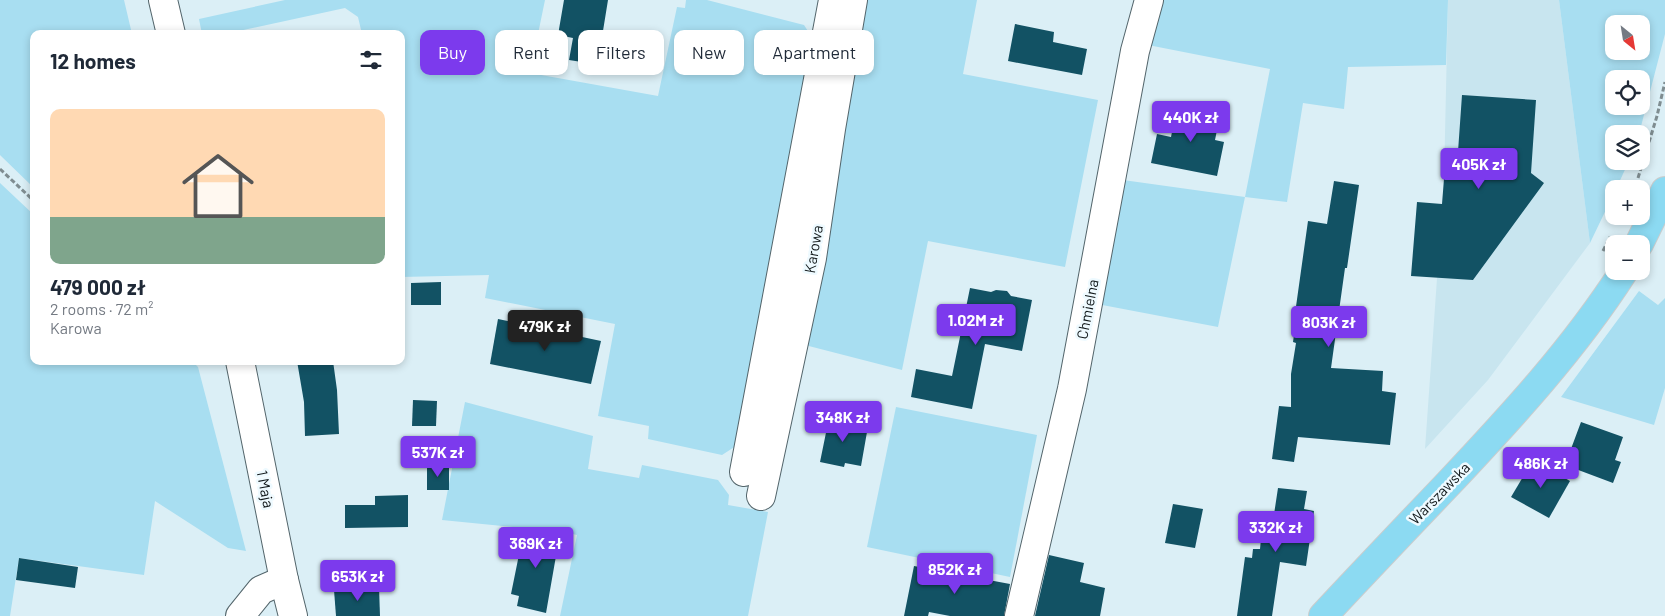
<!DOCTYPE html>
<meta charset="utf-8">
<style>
body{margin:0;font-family:Barlow,sans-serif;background:#f6f6f7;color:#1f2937;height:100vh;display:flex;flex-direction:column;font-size:19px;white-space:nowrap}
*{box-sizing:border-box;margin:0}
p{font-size:16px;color:#747a83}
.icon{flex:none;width:28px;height:28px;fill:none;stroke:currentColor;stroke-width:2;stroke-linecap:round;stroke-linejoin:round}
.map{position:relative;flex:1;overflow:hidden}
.drawer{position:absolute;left:30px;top:30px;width:375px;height:335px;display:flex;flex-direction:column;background:#fff;border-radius:10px;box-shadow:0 2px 8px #0003}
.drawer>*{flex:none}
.hud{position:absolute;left:420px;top:30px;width:475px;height:45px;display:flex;gap:10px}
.needle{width:32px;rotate:150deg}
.controls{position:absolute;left:1605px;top:15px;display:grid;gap:10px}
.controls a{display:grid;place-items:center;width:45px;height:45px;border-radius:10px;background:#fff;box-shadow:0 2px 8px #0003;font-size:25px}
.price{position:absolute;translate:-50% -42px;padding:0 11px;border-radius:5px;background:#7c3aed;color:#fff;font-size:16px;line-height:32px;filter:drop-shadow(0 1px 2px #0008)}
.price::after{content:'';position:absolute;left:50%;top:30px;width:15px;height:11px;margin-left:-8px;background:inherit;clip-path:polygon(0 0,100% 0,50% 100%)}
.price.on{background:#222;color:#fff}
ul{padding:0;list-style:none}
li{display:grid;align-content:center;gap:10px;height:265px;padding:0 20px}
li+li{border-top:1px solid #e0e1e3}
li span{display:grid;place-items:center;height:155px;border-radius:10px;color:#555}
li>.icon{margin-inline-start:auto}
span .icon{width:90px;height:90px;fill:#fffc;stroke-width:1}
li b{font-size:21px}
h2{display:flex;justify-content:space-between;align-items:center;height:60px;padding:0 20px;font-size:21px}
.pill{padding:0 18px;border-radius:10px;background:#fff;box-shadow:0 2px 8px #0003;font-size:18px;line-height:45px}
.pill.on{background:#7c3aed;color:#fff}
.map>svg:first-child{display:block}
</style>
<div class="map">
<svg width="1665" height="616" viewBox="0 0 1665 616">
<rect width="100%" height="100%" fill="#dbeff6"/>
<path fill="#c8e5ef" d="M 1448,0 L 1559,0 L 1590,243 L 1488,380 L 1425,449 L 1444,179 Z"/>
<g fill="#a8def1" fill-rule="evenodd">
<path d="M 0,0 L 124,0 L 132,34 L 34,34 L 34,188 L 0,155 Z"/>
<path d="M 285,0 L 545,0 L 530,73 L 658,96 L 677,7 L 685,8 L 686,0 L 707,0 L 804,25 L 815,42 L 739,444 L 722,455 L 648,439 L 649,426 L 598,416 L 615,324 L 485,298 L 489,275 L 401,277 L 401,34 L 362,34 L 358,17 L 345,8 L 225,34 L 202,34 L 199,19 Z"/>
<path d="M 866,0 L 977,0 L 963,74 L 1098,100 L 1065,267 L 928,241 L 902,370 L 801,344 Z"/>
<path d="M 1159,0 L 1448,0 L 1446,65 L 1348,67 L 1344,109 L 1303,103 L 1287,202 L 1245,197 L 1218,327 L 1097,304 L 1123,180 L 1245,197 L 1270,69 L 1148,45 Z"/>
<path d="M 1559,0 L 1665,0 L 1665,34 L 1639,134 L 1614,134 L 1614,161 L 1629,161 L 1616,189 L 1614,189 L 1614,193 L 1590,243 ZM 1614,24 L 1641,24 L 1641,51 L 1614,51 ZM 1614,79 L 1641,79 L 1641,106 L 1614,106 Z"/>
<path d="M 0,183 L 34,215 L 34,361 L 192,361 L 198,367 L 246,551 L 228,548 L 155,501 L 144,575 L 19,558 L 10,616 L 0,616 Z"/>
<path d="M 1639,291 L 1658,305 L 1665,298 L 1665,388 L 1654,425 L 1561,397 Z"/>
<path d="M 465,402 L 593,436 L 588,469 L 639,478 L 642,465 L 718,480 L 729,495 L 728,505 L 768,512 L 748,616 L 560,616 L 577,535 L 563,532 L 442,520 Z"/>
<path d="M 896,407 L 1037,435 L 1010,577 L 867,547 Z"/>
</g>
<g fill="#125264">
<path d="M 564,0 L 608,0 L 602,37 L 611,39 L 607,66 L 569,60 L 573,38 L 558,35 Z"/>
<path d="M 1015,24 L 1054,32 L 1053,42 L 1087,49 L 1082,75 L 1008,61 Z"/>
<path d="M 1462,95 L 1536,100 L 1531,173 L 1544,183 L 1473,280 L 1411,276 L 1417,202 L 1442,204 L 1444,179 L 1456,180 Z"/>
<path d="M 1200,101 L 1205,112 L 1220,115 L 1215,140 L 1224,142 L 1217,176 L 1151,163 L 1157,134 L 1171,137 L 1177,107 L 1192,110 Z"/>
<path d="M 1334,181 L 1359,185 L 1347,268 L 1345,268 L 1331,368 L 1383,371 L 1382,391 L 1396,393 L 1390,445 L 1298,437 L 1294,462 L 1272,459 L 1279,406 L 1291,407 L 1291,374 L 1296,343 L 1293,342 L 1294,335 L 1292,335 L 1308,221 L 1327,224 Z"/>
<path d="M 441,282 L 441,305 L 411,305 L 411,283 Z"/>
<path d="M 970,288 L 991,292 L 996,290 L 1007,291 L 1011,296 L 1032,300 L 1022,351 L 985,344 L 972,409 L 911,397 L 916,369 L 952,376 Z"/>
<path d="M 498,319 L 601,341 L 591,384 L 490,364 Z"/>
<path d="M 297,361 L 333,361 L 337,390 L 339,434 L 305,436 L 304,402 Z"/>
<path d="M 413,400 L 437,401 L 436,426 L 412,426 Z"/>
<path d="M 850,416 L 859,430 L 867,432 L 861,466 L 845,463 L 844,467 L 820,462 L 829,418 L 842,421 Z"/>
<path d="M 1581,422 L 1623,437 L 1615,460 L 1621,462 L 1613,483 L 1565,465 Z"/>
<path d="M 1533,460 L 1570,481 L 1549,518 L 1511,497 Z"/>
<path d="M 427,466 L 449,467 L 449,490 L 427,490 Z"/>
<path d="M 1278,488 L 1307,491 L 1304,509 L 1314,511 L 1306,566 L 1280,562 L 1272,616 L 1237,616 L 1245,557 L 1252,558 L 1253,549 L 1260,549 L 1263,519 L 1273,521 Z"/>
<path d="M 408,495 L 408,527 L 345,528 L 345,505 L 375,505 L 375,496 Z"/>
<path d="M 1173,504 L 1203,509 L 1195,548 L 1165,543 Z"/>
<path d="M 524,530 L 562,534 L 559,556 L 556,556 L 546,613 L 517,606 L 519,596 L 511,594 Z"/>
<path d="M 1049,555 L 1084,563 L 1080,582 L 1105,588 L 1100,616 L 1035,616 Z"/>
<path d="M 19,558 L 78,567 L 75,588 L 16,580 Z"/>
<path d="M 914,566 L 1010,584 L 1004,616 L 950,616 L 929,612 L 928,616 L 904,616 Z"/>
<path d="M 379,587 L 380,616 L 336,616 L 334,590 Z"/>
</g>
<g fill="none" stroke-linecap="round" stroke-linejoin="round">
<g stroke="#53656b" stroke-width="30">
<g id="minor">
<path d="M 163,0 L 171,34"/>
<path d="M 240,361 L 284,580 L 293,616"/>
<path d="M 744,472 L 833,0"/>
<path d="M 761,496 L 812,258 L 831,129 L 853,0"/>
<path d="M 240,616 L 261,590 L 284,580"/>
<path d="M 1019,616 L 1072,389 L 1135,51 L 1149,0"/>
</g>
</g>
<g stroke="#cacccc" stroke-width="30">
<g id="major">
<path d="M 1639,244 L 1665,191"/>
<path d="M 1323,616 C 1364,572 1406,528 1448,484 C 1511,417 1574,349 1624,271"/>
</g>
</g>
<g stroke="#7f8d91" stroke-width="3" stroke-dasharray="5 2.5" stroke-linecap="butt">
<path d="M 0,169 L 34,201"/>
<path d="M 1638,178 L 1657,116 L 1665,82"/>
<path d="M 1603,251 L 1610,237"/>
</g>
<use href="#minor" stroke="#fff" stroke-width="28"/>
<use href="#major" stroke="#8cdaf2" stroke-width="28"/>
</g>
<g text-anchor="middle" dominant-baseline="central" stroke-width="5" stroke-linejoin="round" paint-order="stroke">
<g font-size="15" fill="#101719" stroke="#eefaff">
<text transform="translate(813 249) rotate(-80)">Karowa</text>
<text transform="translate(1087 309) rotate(-79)">Chmielna</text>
<text transform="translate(266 489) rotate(79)">1 Maja</text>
<text transform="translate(1439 493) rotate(-46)">Warszawska</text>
</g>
</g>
</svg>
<div class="controls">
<a><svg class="needle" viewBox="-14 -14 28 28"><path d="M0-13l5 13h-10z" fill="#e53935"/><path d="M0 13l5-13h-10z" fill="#747a83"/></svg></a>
<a><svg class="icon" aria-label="locate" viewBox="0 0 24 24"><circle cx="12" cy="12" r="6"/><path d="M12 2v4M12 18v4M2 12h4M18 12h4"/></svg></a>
<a><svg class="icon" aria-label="layers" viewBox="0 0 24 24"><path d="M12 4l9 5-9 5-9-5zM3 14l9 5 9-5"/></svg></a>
<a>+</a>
<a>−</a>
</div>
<b class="price" style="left:1191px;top:143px">440K zł</b>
<b class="price" style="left:1479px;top:190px">405K zł</b>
<b class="price" style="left:976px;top:346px">1.02M zł</b>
<b class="price" style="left:1329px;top:348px">803K zł</b>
<b class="price on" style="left:545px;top:352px">479K zł</b>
<b class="price" style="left:843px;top:443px">348K zł</b>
<b class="price" style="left:438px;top:478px">537K zł</b>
<b class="price" style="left:1541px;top:489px">486K zł</b>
<b class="price" style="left:1276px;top:553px">332K zł</b>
<b class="price" style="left:536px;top:569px">369K zł</b>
<b class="price" style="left:955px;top:595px">852K zł</b>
<b class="price" style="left:358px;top:602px">653K zł</b>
<div class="hud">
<a class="pill on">Buy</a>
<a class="pill">Rent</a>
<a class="pill">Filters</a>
<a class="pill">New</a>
<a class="pill">Apartment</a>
</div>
<section class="drawer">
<h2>12 homes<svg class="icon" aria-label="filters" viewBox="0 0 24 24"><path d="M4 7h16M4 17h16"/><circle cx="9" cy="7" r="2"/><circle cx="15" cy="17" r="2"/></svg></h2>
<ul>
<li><span style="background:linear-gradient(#ffd9b3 70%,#7fa58c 0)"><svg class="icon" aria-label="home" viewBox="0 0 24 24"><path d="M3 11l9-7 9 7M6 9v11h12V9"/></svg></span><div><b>479 000 zł</b><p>2 rooms · 72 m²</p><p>Karowa</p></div></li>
</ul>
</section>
</div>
